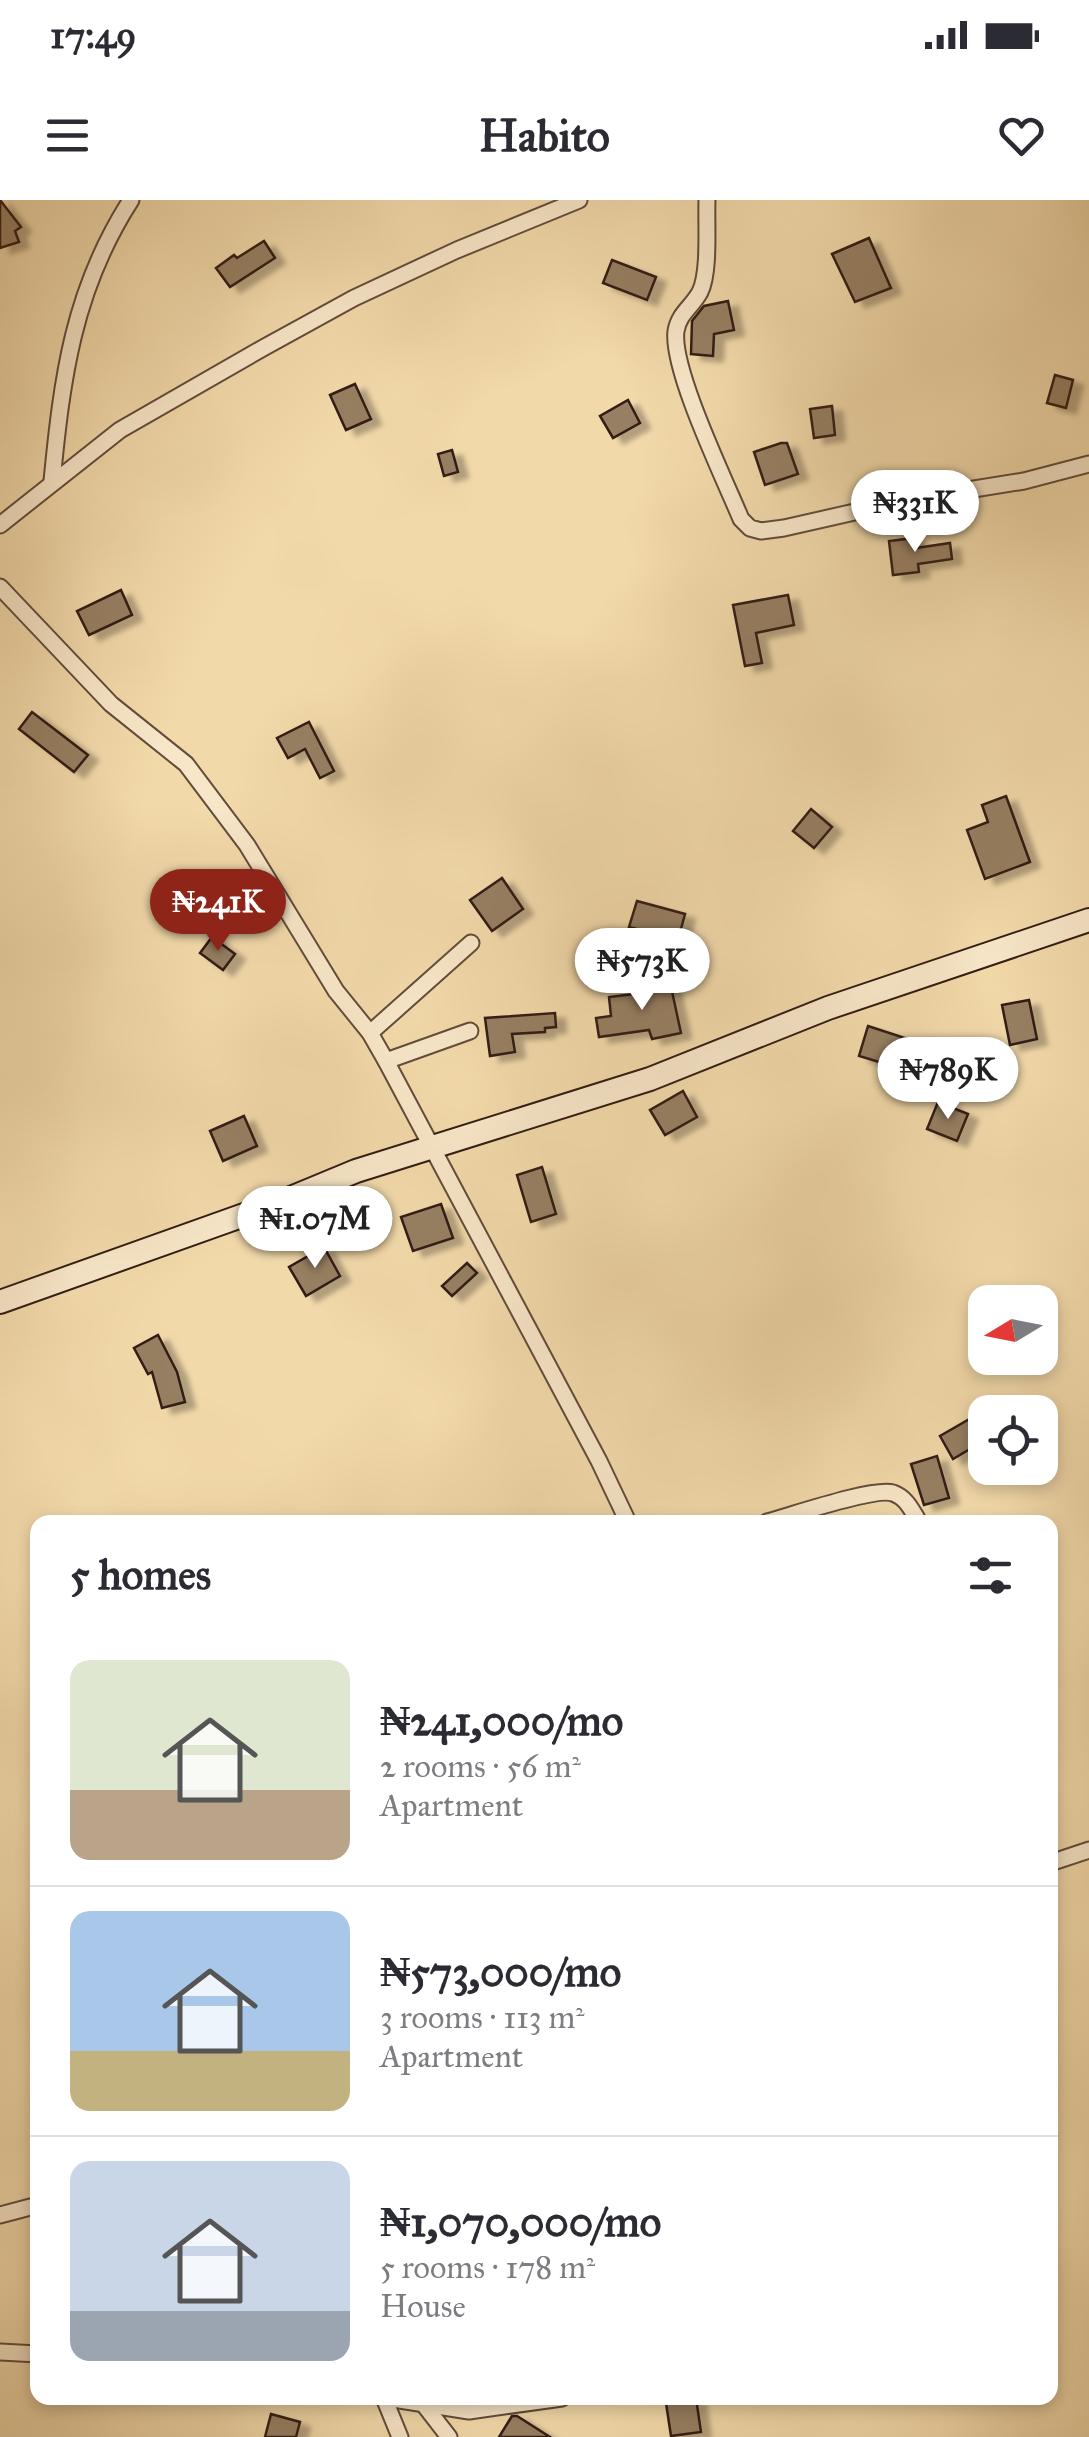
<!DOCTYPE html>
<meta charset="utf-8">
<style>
body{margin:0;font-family:"IM FELL Great Primer",serif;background:#f7f7f7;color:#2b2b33;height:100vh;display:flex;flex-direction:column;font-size:38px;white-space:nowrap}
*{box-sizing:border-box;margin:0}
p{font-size:32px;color:#7c7c81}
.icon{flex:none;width:55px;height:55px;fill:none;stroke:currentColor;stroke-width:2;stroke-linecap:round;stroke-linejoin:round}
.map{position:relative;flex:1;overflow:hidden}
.panel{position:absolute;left:30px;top:1315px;width:1028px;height:890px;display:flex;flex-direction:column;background:#fff;border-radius:20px;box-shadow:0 5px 15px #0003}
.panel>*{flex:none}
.needle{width:65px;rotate:260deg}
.fabs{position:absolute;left:968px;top:1085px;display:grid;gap:20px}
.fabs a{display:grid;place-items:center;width:90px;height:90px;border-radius:20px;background:#fff;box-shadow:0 5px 15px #0003;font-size:50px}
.price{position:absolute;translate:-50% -85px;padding:0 22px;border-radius:35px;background:#fff;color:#222;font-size:32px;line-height:65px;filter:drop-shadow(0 2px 5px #0008)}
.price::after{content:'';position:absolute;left:50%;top:60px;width:30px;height:22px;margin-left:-15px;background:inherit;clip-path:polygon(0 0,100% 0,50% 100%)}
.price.current{background:#8f2418;color:#fff}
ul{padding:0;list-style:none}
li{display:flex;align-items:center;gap:30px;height:250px;padding:0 40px}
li+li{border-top:2px solid #e1e1e2}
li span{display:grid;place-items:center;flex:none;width:280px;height:200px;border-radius:20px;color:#555}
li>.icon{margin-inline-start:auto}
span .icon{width:120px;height:120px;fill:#fffc;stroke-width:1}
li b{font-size:42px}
h2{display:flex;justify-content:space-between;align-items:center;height:120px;padding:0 40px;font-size:42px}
.status{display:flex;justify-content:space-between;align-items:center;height:70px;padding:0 50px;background:#fff;direction:ltr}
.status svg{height:28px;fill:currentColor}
header{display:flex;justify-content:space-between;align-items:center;height:130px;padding:0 40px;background:#fff;font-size:45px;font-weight:800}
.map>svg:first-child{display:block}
</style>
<div class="status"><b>17:49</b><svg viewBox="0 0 49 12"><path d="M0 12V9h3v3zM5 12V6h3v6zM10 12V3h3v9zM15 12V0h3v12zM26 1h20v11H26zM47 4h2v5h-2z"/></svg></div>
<header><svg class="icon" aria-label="menu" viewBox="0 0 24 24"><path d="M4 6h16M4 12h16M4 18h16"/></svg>Habito<svg class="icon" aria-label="heart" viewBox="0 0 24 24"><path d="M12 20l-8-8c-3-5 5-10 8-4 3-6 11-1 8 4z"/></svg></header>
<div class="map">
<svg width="1089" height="2237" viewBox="0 0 1089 2237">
<defs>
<filter id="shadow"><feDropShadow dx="10" dy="5.5" stdDeviation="2.5" flood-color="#0004"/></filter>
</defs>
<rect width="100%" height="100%" fill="#f2d9aa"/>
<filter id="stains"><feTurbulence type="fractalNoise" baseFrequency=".002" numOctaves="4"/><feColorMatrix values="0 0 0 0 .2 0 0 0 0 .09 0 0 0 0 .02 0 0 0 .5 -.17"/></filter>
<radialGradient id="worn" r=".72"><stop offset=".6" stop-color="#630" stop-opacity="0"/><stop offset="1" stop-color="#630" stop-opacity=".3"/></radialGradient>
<g fill="#967f62" stroke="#321d14" stroke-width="2.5" filter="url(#shadow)">
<path d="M 0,0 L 21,27 L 15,31 L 19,42 L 0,48 Z"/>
<path d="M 869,38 L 891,88 L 855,102 L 832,54 Z"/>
<path d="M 264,41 L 275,58 L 230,87 L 216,68 L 234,55 L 237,58 Z"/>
<path d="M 612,60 L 656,77 L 647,100 L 603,83 Z"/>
<path d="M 728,101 L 734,130 L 714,134 L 713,156 L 691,154 L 692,121 L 704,106 Z"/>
<path d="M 1055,175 L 1073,180 L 1066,208 L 1047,203 Z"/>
<path d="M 355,184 L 371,219 L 346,230 L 330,195 Z"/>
<path d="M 628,200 L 640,223 L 613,238 L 600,216 Z"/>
<path d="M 832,206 L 835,235 L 814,238 L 810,209 Z"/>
<path d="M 781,243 L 787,243 L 798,274 L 765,285 L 754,252 Z"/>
<path d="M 452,250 L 458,272 L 444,276 L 438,254 Z"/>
<path d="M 914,338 L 916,348 L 950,343 L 952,359 L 918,364 L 919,372 L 893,375 L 889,341 Z"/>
<path d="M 121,390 L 132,415 L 89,435 L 77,411 Z"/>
<path d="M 788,395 L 794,425 L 756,433 L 762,463 L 745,466 L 733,405 Z"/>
<path d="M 32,512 L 88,555 L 74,572 L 19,529 Z"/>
<path d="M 309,522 L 334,571 L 320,578 L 305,549 L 288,558 L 277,538 Z"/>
<path d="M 1006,596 L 1030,662 L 985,679 L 967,630 L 988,622 L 982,605 Z"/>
<path d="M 811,609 L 832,627 L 814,648 L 793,631 Z"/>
<path d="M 502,678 L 523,709 L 492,731 L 470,700 Z"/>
<path d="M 637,701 L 685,714 L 678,740 L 629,727 Z"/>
<path d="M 212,737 L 235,754 L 223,770 L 200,753 Z"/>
<path d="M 670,782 L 681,833 L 652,839 L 649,830 L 599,837 L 596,818 L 611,816 L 609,797 L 642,793 L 641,788 Z"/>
<path d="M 1029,800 L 1037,839 L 1010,845 L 1002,805 Z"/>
<path d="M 555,813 L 556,827 L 545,828 L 545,832 L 512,834 L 515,852 L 490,856 L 485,818 Z"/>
<path d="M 868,826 L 908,839 L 899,868 L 859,856 Z"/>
<path d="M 683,891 L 697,917 L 665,935 L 650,910 Z"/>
<path d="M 938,902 L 968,914 L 957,941 L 927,929 Z"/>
<path d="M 244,916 L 257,946 L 223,961 L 210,931 Z"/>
<path d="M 542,967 L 556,1014 L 531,1022 L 517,975 Z"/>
<path d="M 441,1004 L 453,1038 L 413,1051 L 401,1017 Z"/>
<path d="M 324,1047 L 340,1076 L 306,1096 L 289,1067 Z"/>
<path d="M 467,1063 L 477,1073 L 452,1096 L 442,1086 Z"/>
<path d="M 158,1135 L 177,1172 L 185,1202 L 162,1208 L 152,1172 L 148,1174 L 134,1148 Z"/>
<path d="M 973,1217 L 985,1240 L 953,1259 L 940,1236 Z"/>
<path d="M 937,1256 L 949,1298 L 924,1305 L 911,1264 Z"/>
<path d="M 696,2198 L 701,2232 L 671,2236 L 666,2203 Z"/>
<path d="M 271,2214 L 300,2222 L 296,2237 L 265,2237 Z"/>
<path d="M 512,2216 L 517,2216 L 550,2237 L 499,2237 Z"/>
</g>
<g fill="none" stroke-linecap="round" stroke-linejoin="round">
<g stroke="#624c3a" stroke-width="19">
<g id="street">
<path d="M 707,0 C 706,24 710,72 700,92 C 692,107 679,113 676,131 C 671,169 724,278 741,319 L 750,328 L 761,331 L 784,328 L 912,299 L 1024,281 L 1089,264"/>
<path d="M 52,281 C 62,178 73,90 131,0"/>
<path d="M 0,325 L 120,230 L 263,148 L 354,98 L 457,50 L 579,0"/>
<path d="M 0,387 L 111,504 L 186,564 L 247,645 L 336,791 L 370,833 L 386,861 L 599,1261 L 628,1322"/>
<path d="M 370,833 L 471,743"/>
<path d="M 386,861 L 470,831"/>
<path d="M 767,1322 C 790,1316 874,1287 893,1293 C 907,1298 912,1311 919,1322"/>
<path d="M 1050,1663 L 1089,1650"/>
<path d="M 0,2015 L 38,2005"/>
<path d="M 0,2152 L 38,2154"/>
<path d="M 384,2198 L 400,2237"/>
<path d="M 387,2198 L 469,2211 L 562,2198"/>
<path d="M 421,2201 L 449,2237"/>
</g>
</g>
<g stroke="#321d14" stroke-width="26">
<path id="secondary" d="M 0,1102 L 286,1000 L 356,971 L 650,879 L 828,808 L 1089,720"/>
</g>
<use href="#street" stroke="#f7e6c8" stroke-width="15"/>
<use href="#secondary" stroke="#f7e6c8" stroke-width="22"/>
</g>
<rect width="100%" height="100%" filter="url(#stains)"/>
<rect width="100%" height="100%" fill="url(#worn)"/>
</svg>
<div class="fabs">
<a><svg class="needle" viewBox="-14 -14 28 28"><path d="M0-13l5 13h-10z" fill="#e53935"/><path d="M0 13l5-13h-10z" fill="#7c7c81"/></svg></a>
<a><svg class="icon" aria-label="locate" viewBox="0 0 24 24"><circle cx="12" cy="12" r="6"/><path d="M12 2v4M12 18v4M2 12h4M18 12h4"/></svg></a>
</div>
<b class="price" style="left:915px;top:355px">₦331K</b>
<b class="price current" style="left:218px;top:754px">₦241K</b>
<b class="price" style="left:642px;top:813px">₦573K</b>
<b class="price" style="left:948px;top:922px">₦789K</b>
<b class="price" style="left:315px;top:1071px">₦1.07M</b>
<section class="panel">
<h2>5 homes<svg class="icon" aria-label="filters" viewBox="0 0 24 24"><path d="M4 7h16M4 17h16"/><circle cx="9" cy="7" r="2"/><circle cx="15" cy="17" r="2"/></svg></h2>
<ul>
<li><span style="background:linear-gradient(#dfe7d0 65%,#b9a48a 0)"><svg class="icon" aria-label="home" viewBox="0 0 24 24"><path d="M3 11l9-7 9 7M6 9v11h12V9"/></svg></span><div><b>₦241,000/mo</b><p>2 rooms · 56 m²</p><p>Apartment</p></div></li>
<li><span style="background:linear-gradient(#a9c7e8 70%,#c2b280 0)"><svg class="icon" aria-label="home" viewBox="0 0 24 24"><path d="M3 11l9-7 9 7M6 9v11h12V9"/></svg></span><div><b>₦573,000/mo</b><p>3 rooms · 113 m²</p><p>Apartment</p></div></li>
<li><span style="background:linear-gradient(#c9d6e8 75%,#9aa5b1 0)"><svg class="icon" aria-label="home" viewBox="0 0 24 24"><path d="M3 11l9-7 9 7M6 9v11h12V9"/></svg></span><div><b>₦1,070,000/mo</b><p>5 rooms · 178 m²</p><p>House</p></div></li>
</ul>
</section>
</div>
